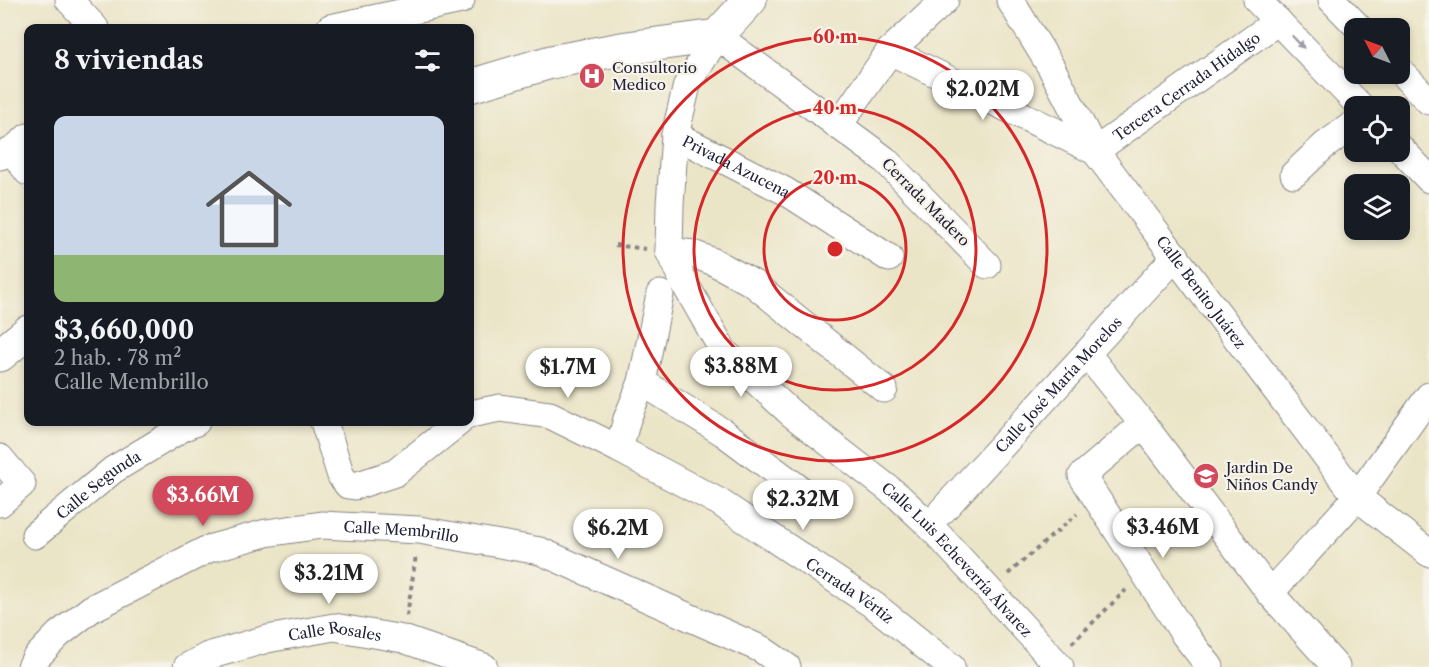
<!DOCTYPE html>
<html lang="es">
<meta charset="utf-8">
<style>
body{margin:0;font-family:"Libre Caslon Text",serif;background:#242831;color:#f1f3f6;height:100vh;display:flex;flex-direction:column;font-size:22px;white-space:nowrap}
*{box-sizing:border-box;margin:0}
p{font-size:20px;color:#9ea1a6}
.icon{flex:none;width:33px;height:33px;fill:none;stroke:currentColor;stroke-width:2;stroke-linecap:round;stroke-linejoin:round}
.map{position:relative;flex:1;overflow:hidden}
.panel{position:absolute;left:24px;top:24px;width:450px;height:402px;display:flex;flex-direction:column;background:#171b24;border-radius:12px;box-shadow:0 3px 9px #0003}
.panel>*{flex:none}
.needle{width:39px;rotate:312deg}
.buttons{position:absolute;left:1344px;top:18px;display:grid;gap:12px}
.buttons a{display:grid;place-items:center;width:66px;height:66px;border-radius:12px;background:#171b24;box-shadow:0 3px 9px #0003;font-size:30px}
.price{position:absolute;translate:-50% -51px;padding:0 14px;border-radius:21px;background:#fff;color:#222;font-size:20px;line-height:39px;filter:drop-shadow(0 2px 3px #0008)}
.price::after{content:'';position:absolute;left:50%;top:36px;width:18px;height:14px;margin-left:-9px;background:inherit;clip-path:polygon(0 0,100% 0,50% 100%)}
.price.on{background:#d1495b;color:#fff}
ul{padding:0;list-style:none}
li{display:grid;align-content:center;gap:12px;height:318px;padding:0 30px}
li+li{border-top:2px solid #363941}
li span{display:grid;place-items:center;height:186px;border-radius:12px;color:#555}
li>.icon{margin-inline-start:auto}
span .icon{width:108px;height:108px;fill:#fffc;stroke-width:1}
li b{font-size:26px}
h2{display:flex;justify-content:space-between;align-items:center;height:72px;padding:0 30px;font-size:26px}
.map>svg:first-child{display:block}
</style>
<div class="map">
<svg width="1429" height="667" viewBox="0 0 1429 667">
<rect width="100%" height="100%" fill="#f7f3e8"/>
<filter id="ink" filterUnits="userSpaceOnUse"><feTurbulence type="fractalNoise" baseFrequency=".0167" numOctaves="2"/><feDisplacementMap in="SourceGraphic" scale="12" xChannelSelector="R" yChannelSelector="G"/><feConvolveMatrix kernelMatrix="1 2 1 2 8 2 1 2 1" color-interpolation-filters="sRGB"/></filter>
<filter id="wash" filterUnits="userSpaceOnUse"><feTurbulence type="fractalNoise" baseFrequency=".008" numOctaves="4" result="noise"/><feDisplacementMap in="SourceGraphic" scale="24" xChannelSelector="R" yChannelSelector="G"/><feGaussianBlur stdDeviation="1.35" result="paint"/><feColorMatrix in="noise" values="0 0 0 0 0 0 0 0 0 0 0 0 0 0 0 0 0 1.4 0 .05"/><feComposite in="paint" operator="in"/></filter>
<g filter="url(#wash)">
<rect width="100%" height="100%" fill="#ebe5c8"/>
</g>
<g filter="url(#ink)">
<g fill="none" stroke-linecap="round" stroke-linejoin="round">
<g stroke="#868482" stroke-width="29">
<g id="street">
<path d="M 69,0 L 95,28"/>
<path id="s1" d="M 1010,0 L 1051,67 L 1095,151 L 1357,497 L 1429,553"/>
<path d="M 1257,0 L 1360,106"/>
<path d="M 1332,0 L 1359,28"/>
<path d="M 330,28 L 461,0"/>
<path id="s2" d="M 890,51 L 1095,151 L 1278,21"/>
<path d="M 1400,71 L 1429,101"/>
<path d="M 838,126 L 890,51 L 945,0"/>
<path id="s3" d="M 675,135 L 785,191 L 889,258"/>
<path d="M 1400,148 L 1429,179"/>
<path d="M 12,151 L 28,172"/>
<path d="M 0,156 L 12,151 L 28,137"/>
<path d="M 1294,174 L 1324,146 L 1354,124"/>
<path d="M 669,251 L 693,254 L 714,262 L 754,284 L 884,389"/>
<path id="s4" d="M 987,265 L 884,159 L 717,36 L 687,85 L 675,135 L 670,204 L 669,251 L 682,279 L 724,352 L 792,414 L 898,496 L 929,525 L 1060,667"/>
<path d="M 1087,354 L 1143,424 L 1270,593 L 1336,667"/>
<path d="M 642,382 L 724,433 L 809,496"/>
<path id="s5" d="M 470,414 L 500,408 L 550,415 L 619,449 L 719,502 L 875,606 L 951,667"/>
<path d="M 324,422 L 341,476 L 348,485 L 355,486 L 395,473 L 459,422"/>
<path d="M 1143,424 L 1082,476 L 1184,634 L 1210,667"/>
<path d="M 619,449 L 627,419 L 642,382 L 660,294"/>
<path d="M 0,458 L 22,484 L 0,503"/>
<path id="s6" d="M 942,511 L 1176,256"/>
<path id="s7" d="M 35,535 L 113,470 L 184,427 L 196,422"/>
<path d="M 1270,593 L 1357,497 L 1429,396"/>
<path id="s8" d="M 31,667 L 35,659 L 58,635 L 91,609 L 208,549 L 266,533 L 322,525 L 419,530 L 540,551 L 761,649 L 787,667"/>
<path id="s9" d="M 187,667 L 208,656 L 267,639 L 334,627 L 403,639 L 484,667"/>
</g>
</g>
<g stroke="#868482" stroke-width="35">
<g id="secondary">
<path d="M 470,86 L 551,62 L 627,48 L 717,36 L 750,0"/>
<path d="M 0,355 L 28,332"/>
</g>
</g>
<g stroke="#868482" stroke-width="4" stroke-dasharray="4.5 4.5" stroke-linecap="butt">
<path d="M 615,245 L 646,249"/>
<path d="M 1008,574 L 1077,514"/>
<path d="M 407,616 L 416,555"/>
<path d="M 1072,643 L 1126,590"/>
</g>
<use href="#street" stroke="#fff" stroke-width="27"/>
<use href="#secondary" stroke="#fff" stroke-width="33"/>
</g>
<defs><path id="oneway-solid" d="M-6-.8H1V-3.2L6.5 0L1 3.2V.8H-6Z" transform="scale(1.5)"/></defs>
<use fill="#9c9ca7" href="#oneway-solid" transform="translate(1298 42) rotate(46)"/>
</g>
<g fill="none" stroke="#d62828" stroke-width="3">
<circle cx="835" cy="249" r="71"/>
<circle cx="835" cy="249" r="141"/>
<circle cx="835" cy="249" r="212"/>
</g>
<defs>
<g id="hospital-disc" transform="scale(1.35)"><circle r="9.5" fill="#d1495b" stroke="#f7f3e8"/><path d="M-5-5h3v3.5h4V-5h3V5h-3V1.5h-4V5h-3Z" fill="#fff"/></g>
<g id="school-disc" transform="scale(1.35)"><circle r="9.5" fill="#d1495b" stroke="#f7f3e8"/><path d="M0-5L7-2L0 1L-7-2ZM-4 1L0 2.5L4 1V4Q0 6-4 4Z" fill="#fff"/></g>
</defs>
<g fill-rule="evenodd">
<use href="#hospital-disc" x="592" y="76"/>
<use href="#school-disc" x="1206" y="476"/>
</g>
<g text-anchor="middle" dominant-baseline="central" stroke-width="4.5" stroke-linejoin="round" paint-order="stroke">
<g font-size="15" fill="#22223b" stroke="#f7f3e8" text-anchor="start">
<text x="612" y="67">Consultorio<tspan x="612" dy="17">Medico</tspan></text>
<text x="1226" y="467">Jardin De<tspan x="1226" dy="17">Niños Candy</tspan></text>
</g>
<g font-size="15" fill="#22223b" stroke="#f7f3e8">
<text stroke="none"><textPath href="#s2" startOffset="340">Tercera Cerrada Hidalgo</textPath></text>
<text stroke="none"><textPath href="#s3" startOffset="69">Privada Azucena</textPath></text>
<text transform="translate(926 202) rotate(45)">Cerrada Madero</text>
<text stroke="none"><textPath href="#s1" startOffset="350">Calle Benito Juárez</textPath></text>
<text stroke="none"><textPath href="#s6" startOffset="172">Calle José María Morelos</textPath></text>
<text stroke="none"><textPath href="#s7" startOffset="81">Calle Segunda</textPath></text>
<text stroke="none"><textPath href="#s8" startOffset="412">Calle Membrillo</textPath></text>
<text stroke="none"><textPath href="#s4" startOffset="1008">Calle Luis Echeverría Álvarez</textPath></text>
<text stroke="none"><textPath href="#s5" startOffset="429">Cerrada Vértiz</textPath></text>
<text stroke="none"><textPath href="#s9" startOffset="154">Calle Rosales</textPath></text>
</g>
</g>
<circle cx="835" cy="249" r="9" fill="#d62828" stroke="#f7f3e8" stroke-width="3"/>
<g font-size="18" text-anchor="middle" font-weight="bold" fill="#d62828" stroke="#f7f3e8" stroke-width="4.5" stroke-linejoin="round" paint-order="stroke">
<text x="835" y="43">60 m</text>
<text x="835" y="114">40 m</text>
<text x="835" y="184">20 m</text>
</g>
</svg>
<div class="buttons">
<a><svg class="needle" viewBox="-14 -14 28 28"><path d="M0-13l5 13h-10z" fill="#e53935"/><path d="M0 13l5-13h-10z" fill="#9ea1a6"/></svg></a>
<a><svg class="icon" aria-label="locate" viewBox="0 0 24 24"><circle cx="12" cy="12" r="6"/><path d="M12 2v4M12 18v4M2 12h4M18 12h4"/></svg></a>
<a><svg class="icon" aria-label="layers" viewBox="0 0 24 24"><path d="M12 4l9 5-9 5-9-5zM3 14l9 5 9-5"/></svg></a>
</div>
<b class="price" style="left:983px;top:121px">$2.02M</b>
<b class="price" style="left:741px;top:398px">$3.88M</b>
<b class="price" style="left:568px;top:399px">$1.7M</b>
<b class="price on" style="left:203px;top:527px">$3.66M</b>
<b class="price" style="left:803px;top:531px">$2.32M</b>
<b class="price" style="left:1163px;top:559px">$3.46M</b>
<b class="price" style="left:618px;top:560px">$6.2M</b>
<b class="price" style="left:329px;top:605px">$3.21M</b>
<section class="panel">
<h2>8 viviendas<svg class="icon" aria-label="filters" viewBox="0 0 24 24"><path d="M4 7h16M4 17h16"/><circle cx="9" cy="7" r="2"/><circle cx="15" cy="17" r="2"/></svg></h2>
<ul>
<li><span style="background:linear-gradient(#c9d6e8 75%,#8fb573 0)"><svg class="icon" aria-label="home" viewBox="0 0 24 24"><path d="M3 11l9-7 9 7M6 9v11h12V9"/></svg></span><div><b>$3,660,000</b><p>2 hab. · 78 m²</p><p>Calle Membrillo</p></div></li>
</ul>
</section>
</div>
